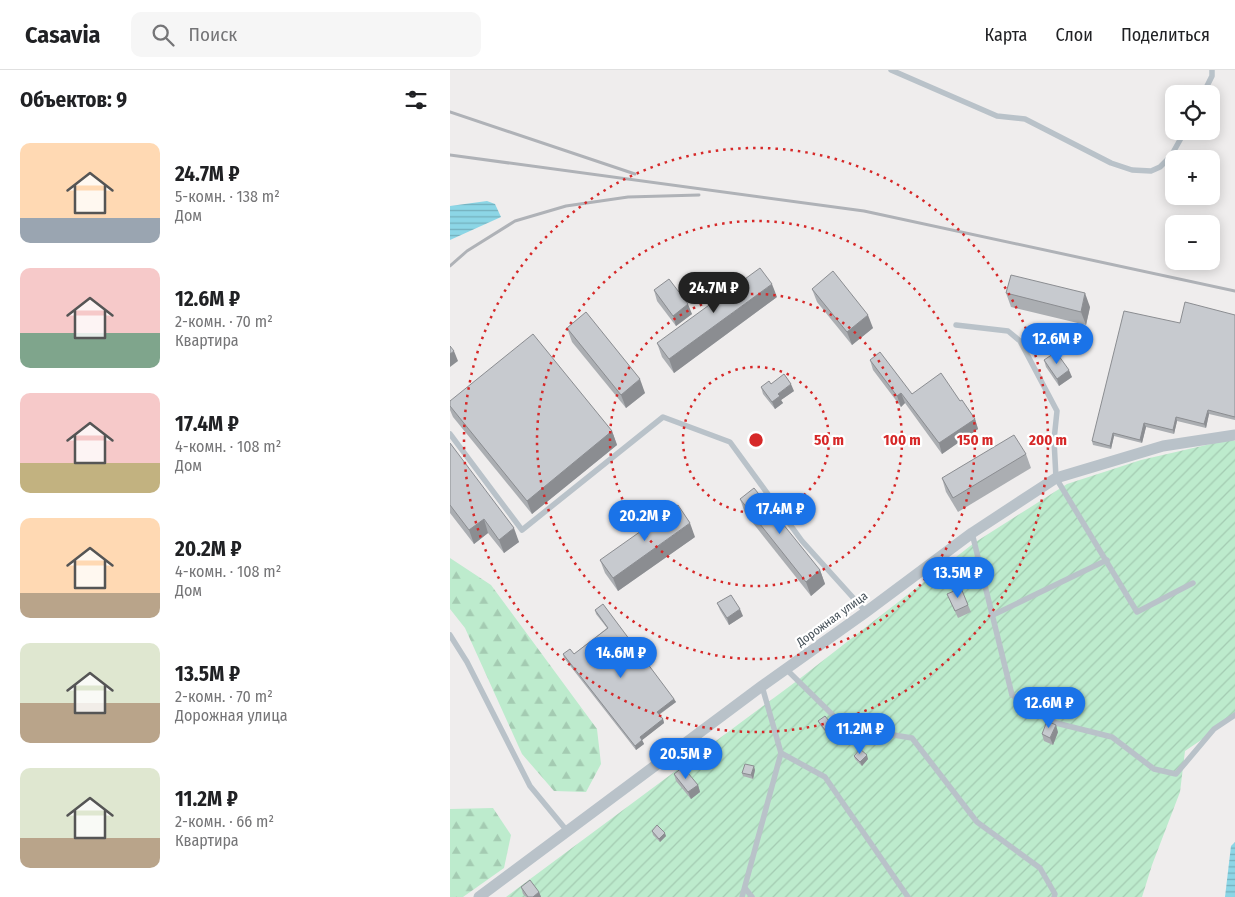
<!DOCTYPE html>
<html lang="ru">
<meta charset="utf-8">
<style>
body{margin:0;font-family:"Fira Sans Condensed",sans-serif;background:#f6f6f6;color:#202124;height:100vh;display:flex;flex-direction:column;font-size:19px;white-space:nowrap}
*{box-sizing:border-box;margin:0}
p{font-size:16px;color:#757577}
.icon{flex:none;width:28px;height:28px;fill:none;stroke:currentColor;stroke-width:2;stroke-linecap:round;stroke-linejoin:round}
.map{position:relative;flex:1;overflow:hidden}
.drawer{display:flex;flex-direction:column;background:#fff;width:450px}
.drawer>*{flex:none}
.tools{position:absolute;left:715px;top:15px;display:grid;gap:10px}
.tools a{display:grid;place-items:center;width:55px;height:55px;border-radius:10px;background:#fff;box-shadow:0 2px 12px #0003;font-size:25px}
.price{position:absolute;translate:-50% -42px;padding:0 11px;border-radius:18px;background:#1a73e8;color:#fff;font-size:16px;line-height:32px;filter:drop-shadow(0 1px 2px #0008)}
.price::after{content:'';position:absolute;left:50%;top:30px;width:15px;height:11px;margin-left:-8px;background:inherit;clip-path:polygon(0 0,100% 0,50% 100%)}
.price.on{background:#222;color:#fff}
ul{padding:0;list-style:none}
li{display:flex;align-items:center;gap:15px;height:125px;padding:0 20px}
li span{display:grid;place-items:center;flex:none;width:140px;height:100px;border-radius:10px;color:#555}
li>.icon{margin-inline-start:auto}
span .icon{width:60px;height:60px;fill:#fffc;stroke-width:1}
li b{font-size:21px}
h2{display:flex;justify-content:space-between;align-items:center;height:60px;padding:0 20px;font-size:21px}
header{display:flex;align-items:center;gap:30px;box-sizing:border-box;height:70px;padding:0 25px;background:#fff;border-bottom:1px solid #e0e0e0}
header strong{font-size:24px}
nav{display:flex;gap:28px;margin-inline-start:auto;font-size:18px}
.search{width:350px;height:45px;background:#f6f6f6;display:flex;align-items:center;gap:12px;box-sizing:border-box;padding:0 18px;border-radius:10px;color:#757577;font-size:19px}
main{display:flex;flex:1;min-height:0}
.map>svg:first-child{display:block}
</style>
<header>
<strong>Casavia</strong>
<div class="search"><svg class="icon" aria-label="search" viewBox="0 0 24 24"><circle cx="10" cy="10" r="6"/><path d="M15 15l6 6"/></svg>Поиск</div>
<nav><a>Карта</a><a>Слои</a><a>Поделиться</a></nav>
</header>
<main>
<section class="drawer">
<h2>Объектов: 9<svg class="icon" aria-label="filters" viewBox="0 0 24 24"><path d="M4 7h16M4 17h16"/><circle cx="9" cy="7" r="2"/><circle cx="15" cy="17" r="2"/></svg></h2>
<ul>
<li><span style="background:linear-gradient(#ffd9b3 75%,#9aa5b1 0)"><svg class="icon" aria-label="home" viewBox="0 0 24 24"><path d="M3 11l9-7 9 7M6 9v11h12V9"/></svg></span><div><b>24.7M ₽</b><p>5-комн. · 138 m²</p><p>Дом</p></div></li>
<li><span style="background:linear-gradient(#f6c9c9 65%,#7fa58c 0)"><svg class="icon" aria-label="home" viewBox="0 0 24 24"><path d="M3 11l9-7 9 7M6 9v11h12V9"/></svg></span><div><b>12.6M ₽</b><p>2-комн. · 70 m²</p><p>Квартира</p></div></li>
<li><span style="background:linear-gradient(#f6c9c9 70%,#c2b280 0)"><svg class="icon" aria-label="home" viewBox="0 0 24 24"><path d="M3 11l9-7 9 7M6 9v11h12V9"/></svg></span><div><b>17.4M ₽</b><p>4-комн. · 108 m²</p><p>Дом</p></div></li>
<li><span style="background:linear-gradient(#ffd9b3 75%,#b9a48a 0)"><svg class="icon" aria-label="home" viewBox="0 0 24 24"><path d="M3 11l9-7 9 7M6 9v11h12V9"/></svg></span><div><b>20.2M ₽</b><p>4-комн. · 108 m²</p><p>Дом</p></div></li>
<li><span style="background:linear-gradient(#dfe7d0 60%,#b9a48a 0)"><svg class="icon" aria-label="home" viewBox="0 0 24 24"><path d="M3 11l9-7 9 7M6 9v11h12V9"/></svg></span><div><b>13.5M ₽</b><p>2-комн. · 70 m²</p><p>Дорожная улица</p></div></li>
<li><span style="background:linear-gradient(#dfe7d0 70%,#b9a48a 0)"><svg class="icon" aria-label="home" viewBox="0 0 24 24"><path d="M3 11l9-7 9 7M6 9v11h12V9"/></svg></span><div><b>11.2M ₽</b><p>2-комн. · 66 m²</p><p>Квартира</p></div></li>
</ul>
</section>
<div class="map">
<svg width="785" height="827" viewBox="0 0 785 827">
<defs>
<pattern id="forest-firs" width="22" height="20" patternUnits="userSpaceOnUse" patternTransform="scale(1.25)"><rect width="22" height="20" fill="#bdebcd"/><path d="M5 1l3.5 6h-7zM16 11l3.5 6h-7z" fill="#a4cbb2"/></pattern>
<pattern id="garden-furrows" width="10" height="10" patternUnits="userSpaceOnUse" patternTransform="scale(1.25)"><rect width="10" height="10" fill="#bdebcd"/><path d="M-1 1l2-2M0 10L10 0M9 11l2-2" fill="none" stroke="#a4cbb2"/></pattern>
<pattern id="water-rules" width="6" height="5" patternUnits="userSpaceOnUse" patternTransform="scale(1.25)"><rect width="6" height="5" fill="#8cd6e6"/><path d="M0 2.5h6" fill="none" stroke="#74b0bd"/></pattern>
</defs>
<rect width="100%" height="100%" fill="#efeded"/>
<g fill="url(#forest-firs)">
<path d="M 0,488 L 41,515 L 147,659 L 151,694 L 136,722 L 104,721 L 72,684 L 15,558 L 0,539 Z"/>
<path d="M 43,738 L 61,765 L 54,798 L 13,827 L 0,827 L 0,739 Z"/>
</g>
<path fill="url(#garden-furrows)" d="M 778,370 L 785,371 L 785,647 L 735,681 L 730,722 L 702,795 L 692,827 L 56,827 L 348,610 L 524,473 L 617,414 L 691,390 Z"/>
<g fill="url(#water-rules)">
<path d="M 37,131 L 45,134 L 51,147 L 0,170 L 0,136 Z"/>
<path d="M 785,772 L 785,827 L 775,827 L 781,776 Z"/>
</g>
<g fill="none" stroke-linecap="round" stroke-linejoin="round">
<g stroke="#b9c2c9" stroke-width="5.5">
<path d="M 441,0 L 547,46 L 575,49 L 661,93 L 682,100 L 701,101 L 710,97 L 721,86 L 735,61"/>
<path d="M 753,24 L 762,6 L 762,0"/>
<path d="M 506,255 L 558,261 L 570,271 L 607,341 L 604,370 L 606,408 L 687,542 L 743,513"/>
<path d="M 0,364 L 72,460 L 213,347 L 280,372 L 352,471 L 416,542"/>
<path d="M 522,463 L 562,625 L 606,653 L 662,667 L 704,699 L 726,704 L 764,659 L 785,645"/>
<path d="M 543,545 L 657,490"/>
<path d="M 0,565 L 17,592 L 80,716 L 118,762"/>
<path d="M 336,599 L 395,657 L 462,668 L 527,752 L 590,798 L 605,824 L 604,827"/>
<path d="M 312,616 L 331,683 L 375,707 L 458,827"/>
<path d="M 295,818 L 302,827"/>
<path d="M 292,827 L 331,683"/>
</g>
<path stroke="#b9c2c9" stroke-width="11" d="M 29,827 L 312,616 L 416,542 L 522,463 L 606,408 L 713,376 L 785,365"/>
<g stroke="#afb2b7" stroke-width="3">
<path d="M 0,42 L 185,104"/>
<path d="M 0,85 L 414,141 L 785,221"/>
<path d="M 0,196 L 17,181 L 65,151 L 116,136 L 178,127 L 249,125"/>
</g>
</g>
<g fill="#abaeb2">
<path d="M 362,219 L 423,258 L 402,275 L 367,232 Z"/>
<path d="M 204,220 L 242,244 L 226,256 L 207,231 Z"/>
<path d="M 556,223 L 640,237 L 636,255 L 561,237 Z"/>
<path d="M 327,227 L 224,303 L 212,287 L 207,273 Z"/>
<path d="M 785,245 L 785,350 L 759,344 L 756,358 L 727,351 L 724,364 L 696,357 L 692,373 L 664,366 L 661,379 L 643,375 L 642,371 Z"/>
<path d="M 117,258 L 195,323 L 176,338 L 122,272 Z"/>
<path d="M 420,290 L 462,324 L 510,331 L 525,349 L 528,359 L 492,384 L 455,333 L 451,337 L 423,300 Z"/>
<path d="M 594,290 L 622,307 L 609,316 L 596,297 Z"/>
<path d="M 311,317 L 344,321 L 331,330 L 333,333 L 325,339 L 313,324 Z"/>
<path d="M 0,331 L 162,361 L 167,375 L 82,444 L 3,347 L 0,340 Z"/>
<path d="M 0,373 L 69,472 L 54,483 L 38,463 L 24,474 L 0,443 Z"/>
<path d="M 576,384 L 581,398 L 508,442 L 496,422 L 492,408 Z"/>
<path d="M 290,429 L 370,500 L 375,514 L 361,526 L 295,443 Z"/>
<path d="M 245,467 L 168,521 L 155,503 L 150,490 Z"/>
<path d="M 497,524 L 518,535 L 521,542 L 508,548 Z"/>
<path d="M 267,533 L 293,546 L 279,555 L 270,540 Z"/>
<path d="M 145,540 L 224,629 L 226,632 L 209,645 L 213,649 L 214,653 L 192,670 L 194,674 L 186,680 L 114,588 L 113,584 L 124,584 L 157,558 L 146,544 Z"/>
<path d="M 368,651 L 384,659 L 377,664 L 370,655 Z"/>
<path d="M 608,662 L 603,675 L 594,671 L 592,664 Z"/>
<path d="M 404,686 L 418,689 L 412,696 L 405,689 Z"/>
<path d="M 305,700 L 303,709 L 293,706 L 292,703 Z"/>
<path d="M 224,704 L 248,715 L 250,722 L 241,729 L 226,711 Z"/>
<path d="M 202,761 L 216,766 L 210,772 L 203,765 Z"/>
<path d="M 71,817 L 89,822 L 91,827 L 76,827 L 73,824 Z"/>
</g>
<g fill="#8b8d91">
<path d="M 322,214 L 327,227 L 224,303 L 219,289 Z"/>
<path d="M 635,223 L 640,237 L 636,255 L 631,242 Z"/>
<path d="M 238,234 L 242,244 L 226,256 L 223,246 Z"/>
<path d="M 418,245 L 423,258 L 402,275 L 397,262 Z"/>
<path d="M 4,281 L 8,291 L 0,297 L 0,284 Z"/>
<path d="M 619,300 L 622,307 L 609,316 L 607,309 Z"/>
<path d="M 190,309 L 195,323 L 176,338 L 171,325 Z"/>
<path d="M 341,314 L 344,321 L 331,330 L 333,333 L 325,339 L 322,332 L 328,324 Z"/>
<path d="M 451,323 L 455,333 L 451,337 L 447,326 Z"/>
<path d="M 758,340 L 759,344 L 756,358 L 754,354 Z"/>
<path d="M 726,347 L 727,351 L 724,364 L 723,360 Z"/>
<path d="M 525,349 L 528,359 L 492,384 L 489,373 Z"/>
<path d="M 694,353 L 696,357 L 692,373 L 690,370 Z"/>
<path d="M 162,361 L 167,375 L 82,444 L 77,431 Z"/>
<path d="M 663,363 L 664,366 L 661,379 L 660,376 Z"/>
<path d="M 34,449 L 38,463 L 24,474 L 19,460 Z"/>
<path d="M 240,453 L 245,467 L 168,521 L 163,508 Z"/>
<path d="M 64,458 L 69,472 L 54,483 L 49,470 Z"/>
<path d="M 370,500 L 375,514 L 361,526 L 356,512 Z"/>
<path d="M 290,539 L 293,546 L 279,555 L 277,548 Z"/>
<path d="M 224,629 L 226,632 L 208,645 L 207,642 Z"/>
<path d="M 213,649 L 214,653 L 191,671 L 190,667 Z"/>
<path d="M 382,655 L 384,659 L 377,664 L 376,661 Z"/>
<path d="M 606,655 L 608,662 L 603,675 L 600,668 Z"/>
<path d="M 192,670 L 194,674 L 186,680 L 185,676 Z"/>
<path d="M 417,685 L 418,689 L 412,696 L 410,692 Z"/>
<path d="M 304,696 L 305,700 L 303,709 L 301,705 Z"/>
<path d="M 248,715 L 250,722 L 241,729 L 238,722 Z"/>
<path d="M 215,763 L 216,766 L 210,772 L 209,769 Z"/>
<path d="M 89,822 L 91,827 L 83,827 Z"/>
</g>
<g fill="#c7cacf" stroke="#8b8d91">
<path d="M 310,198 L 322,214 L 219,289 L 207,273 Z"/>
<path d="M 383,201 L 418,245 L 397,262 L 362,219 Z"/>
<path d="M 561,205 L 635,223 L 631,242 L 556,223 Z"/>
<path d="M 219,209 L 238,234 L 223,246 L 204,220 Z"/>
<path d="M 735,232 L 785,245 L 785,347 L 758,340 L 754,354 L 726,347 L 723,360 L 694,353 L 690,370 L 663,363 L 660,376 L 642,371 L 674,241 L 730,253 Z"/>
<path d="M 136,242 L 190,309 L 171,325 L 117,258 Z"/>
<path d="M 83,264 L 162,361 L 77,431 L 0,336 L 0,331 Z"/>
<path d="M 0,276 L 4,281 L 0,284 Z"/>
<path d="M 430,282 L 462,324 L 491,303 L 510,331 L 512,330 L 525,349 L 489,373 L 451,323 L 447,326 L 420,290 Z"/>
<path d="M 606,282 L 619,300 L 607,309 L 594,290 Z"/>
<path d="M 334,304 L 341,314 L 328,324 L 330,326 L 322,332 L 311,317 L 319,311 L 321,314 Z"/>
<path d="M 564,365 L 576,384 L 503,428 L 492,408 Z"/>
<path d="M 0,373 L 64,458 L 49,470 L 34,449 L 19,460 L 0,435 Z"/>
<path d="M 304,418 L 370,500 L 356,512 L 290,429 Z"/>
<path d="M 228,435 L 240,453 L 163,508 L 150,490 Z"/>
<path d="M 511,518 L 518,535 L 505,541 L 497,524 Z"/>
<path d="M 281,525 L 290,539 L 277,548 L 267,533 Z"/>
<path d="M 153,534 L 224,629 L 207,642 L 213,649 L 190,667 L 192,670 L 185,676 L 113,584 L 120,579 L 124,584 L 158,558 L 145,540 Z"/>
<path d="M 375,646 L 382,655 L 376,661 L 368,651 Z"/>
<path d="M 597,651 L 606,655 L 600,668 L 592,664 Z"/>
<path d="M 410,679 L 417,685 L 410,692 L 404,686 Z"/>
<path d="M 295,694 L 304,696 L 301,705 L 292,703 Z"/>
<path d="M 233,697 L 248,715 L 238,722 L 224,704 Z"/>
<path d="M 207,755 L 215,763 L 209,769 L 202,761 Z"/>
<path d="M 80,810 L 89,822 L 83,827 L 78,827 L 71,817 Z"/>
</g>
<g fill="none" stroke="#d62828" stroke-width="2.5" stroke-dasharray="2.5 5">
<circle cx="306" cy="370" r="73"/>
<circle cx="306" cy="370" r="146"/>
<circle cx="306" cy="370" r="219"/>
<circle cx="306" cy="370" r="292"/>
</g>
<g text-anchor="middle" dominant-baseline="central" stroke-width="4.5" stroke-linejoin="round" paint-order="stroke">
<g font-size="12" fill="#465159" stroke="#fff">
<text transform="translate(382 549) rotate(-36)">Дорожная улица</text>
</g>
</g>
<circle cx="306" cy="370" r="8" fill="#d62828" stroke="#fff" stroke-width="2.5"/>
<g font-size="15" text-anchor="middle" font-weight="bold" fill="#d62828" stroke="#fff" stroke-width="4.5" stroke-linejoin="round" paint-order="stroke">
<text x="379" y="375">50 m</text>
<text x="452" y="375">100 m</text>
<text x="525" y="375">150 m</text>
<text x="598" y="375">200 m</text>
</g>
</svg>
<div class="tools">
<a><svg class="icon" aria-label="locate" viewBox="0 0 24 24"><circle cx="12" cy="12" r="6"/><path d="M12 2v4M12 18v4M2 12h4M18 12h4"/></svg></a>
<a>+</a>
<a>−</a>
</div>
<b class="price on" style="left:264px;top:244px">24.7M ₽</b>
<b class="price" style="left:607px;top:295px">12.6M ₽</b>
<b class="price" style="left:330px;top:465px">17.4M ₽</b>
<b class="price" style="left:195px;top:472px">20.2M ₽</b>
<b class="price" style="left:508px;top:529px">13.5M ₽</b>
<b class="price" style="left:171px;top:609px">14.6M ₽</b>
<b class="price" style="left:599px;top:659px">12.6M ₽</b>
<b class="price" style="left:410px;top:685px">11.2M ₽</b>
<b class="price" style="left:236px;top:710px">20.5M ₽</b>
</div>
</main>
